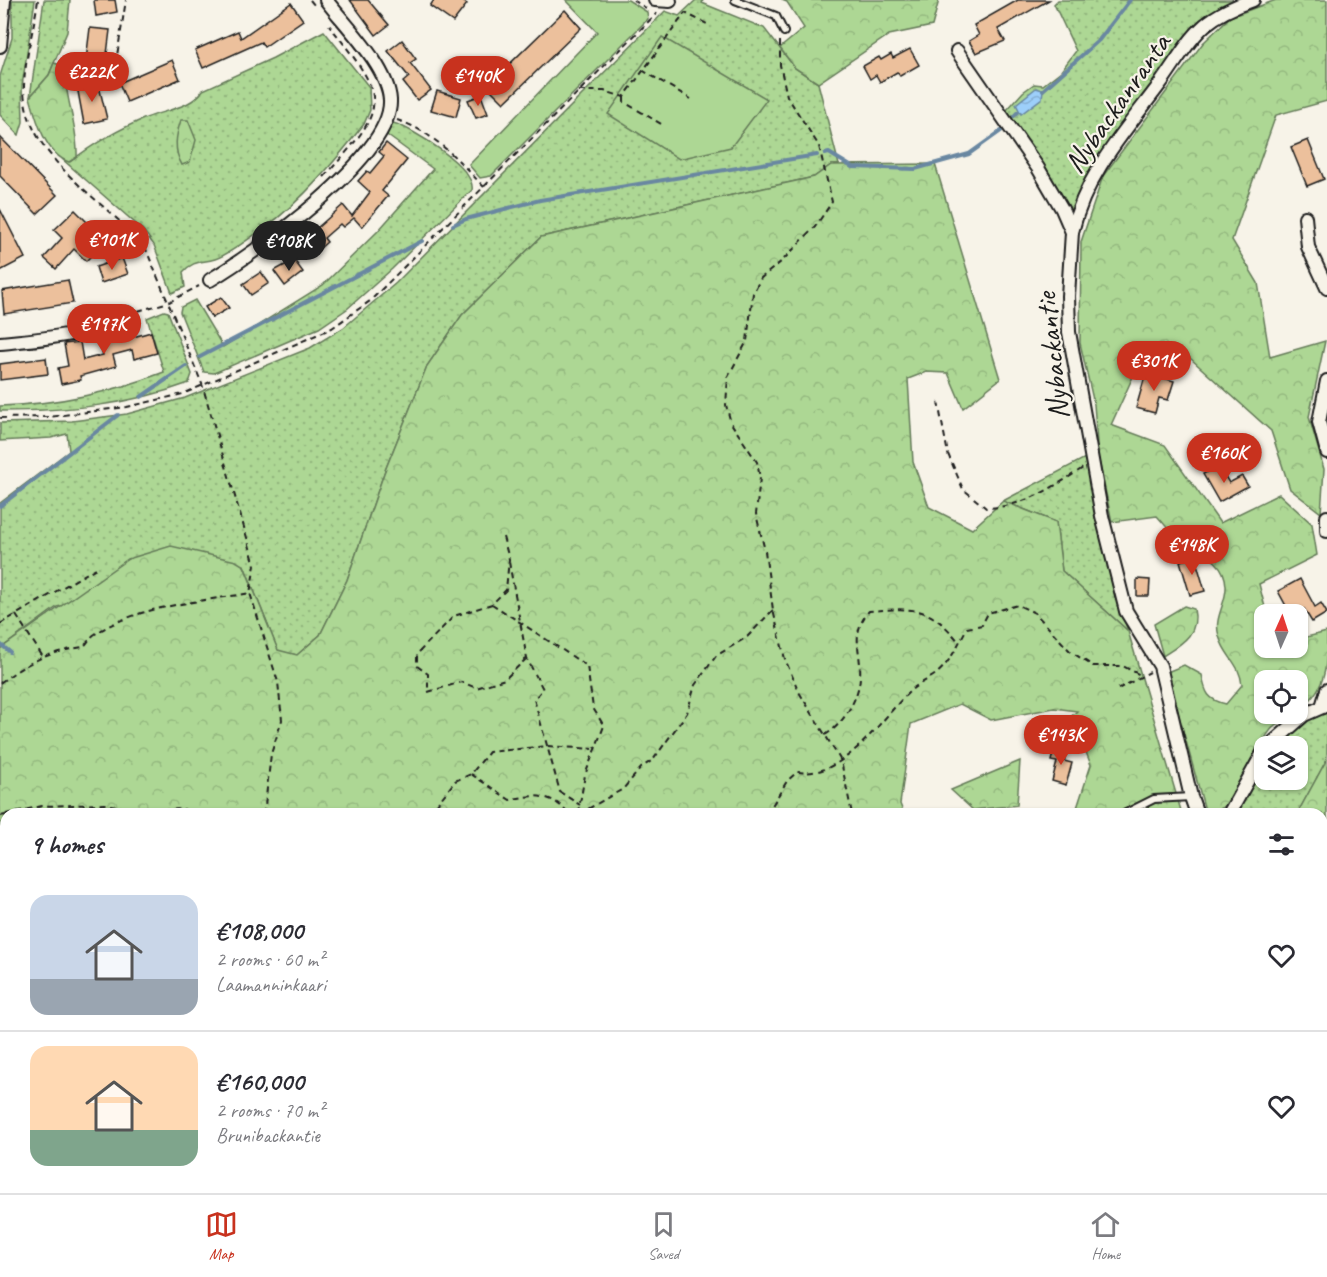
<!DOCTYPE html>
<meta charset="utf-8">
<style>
body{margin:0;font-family:Caveat,sans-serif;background:#f2f2f3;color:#2b2b33;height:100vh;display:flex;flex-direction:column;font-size:22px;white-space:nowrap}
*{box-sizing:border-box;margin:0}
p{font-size:20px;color:#7c7c81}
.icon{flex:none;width:33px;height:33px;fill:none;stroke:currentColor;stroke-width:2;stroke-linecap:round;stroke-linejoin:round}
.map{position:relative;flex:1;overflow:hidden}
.details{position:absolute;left:0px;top:808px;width:1328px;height:386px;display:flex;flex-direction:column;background:#fff;border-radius:18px 18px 0 0;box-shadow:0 2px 4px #0004}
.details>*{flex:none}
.needle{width:39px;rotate:3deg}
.tools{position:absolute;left:1254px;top:604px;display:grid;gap:12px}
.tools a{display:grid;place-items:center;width:54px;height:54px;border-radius:12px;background:#fff;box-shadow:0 2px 4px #0004;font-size:30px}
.price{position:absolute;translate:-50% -51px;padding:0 14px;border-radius:21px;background:#c8321e;color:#fff;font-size:20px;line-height:39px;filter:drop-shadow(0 2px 3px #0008)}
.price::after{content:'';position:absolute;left:50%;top:36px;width:18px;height:14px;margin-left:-9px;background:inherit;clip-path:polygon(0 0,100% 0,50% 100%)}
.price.selected{background:#222;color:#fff}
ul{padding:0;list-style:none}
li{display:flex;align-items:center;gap:18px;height:150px;padding:0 30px}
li+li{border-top:2px solid #e1e1e2}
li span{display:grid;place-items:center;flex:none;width:168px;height:120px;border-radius:18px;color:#555}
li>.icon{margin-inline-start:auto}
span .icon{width:72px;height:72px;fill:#fffc;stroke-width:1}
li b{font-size:26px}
h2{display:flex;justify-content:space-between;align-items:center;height:72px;padding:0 30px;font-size:26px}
.dock{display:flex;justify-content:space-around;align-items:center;height:84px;border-top:2px solid #e1e1e2;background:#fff;font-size:16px;color:#7c7c81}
.dock a{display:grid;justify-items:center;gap:3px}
.dock .selected{color:#c8321e}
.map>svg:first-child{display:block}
</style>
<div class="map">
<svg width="1327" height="1193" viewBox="0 0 1327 1193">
<defs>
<pattern id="grass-dots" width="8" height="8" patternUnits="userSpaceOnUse" patternTransform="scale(1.5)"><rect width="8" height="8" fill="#add794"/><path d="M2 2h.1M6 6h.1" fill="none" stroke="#94b87f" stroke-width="1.8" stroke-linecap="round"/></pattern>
<pattern id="forest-crowns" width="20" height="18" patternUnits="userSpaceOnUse" patternTransform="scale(1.5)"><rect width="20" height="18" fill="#add794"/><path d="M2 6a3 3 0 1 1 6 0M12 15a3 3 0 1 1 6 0" fill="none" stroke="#94b87f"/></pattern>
<pattern id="water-waves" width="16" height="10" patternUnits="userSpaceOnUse" patternTransform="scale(1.5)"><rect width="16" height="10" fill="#9dcffa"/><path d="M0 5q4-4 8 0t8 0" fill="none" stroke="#87b1d6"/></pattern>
</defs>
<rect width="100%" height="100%" fill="#f7f3e8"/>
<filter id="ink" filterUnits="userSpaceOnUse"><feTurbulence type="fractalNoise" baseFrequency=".0167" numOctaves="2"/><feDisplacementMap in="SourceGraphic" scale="12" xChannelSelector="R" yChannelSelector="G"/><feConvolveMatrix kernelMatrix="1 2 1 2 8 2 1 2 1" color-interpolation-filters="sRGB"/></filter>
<g filter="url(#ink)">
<g fill="url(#grass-dots)" stroke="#647a58" stroke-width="1.5">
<path d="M 12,0 L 35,0 L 22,86 L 23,122 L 19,135 L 0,115 L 0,76 L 12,38 Z"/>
<path d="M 44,0 L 70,0 L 67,32 L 49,75 L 30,97 Z"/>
<path d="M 696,0 L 703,0 L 702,3 L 764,28 L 795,68 L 818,83 L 839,165 L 831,165 L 814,177 L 541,237 L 462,315 L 427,366 L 384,473 L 347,580 L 320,635 L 297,655 L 278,651 L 244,565 L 57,607 L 0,649 L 0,503 L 69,451 L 67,434 L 51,438 L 0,441 L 0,423 L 72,421 L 127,414 L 185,398 L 310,348 L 343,328 L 396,283 L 665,11 L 679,16 Z"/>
<path d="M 1058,0 L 1243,0 L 1228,5 L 1094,165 L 1072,214 L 1069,214 L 1005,112 L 1023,92 L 1034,84 L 1043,85 L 1061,71 L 1076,51 L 1054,4 Z"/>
<path d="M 324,31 L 369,87 L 370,110 L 364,124 C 335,161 304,199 266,227 C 253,235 229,255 215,259 C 201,263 194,260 183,272 L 185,287 L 172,293 L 154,245 L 143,230 L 62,159 L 70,162 C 91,145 121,128 146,118 C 164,110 192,108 203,90 L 273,58 Z"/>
<path d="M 393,123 C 412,128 476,168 472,190 L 392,269 L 347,309 L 319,328 L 214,373 L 204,372 L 180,312 L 181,307 L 195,300 L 223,347 L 323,285 L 378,231 L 433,169 L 384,133 Z"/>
<path d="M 164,311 L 168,312 L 192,374 L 189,383 C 127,406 65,411 0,411 L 0,406 C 57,404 111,393 164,372 L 147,318 Z"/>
<path d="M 1085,458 L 1114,592 L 1128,631 L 1062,571 L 1056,522 L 1003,501 Z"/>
<path d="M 1327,712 L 1327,759 L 1297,814 L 1237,814 L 1264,762 L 1264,780 L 1298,780 L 1298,747 L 1273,747 L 1308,718 Z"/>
<path d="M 689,1188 L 782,1188 L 783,1193 L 679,1192 Z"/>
</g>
<g fill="url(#forest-crowns)" stroke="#647a58" stroke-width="1.5">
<path d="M 782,0 L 939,0 L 932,26 L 889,35 L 818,83 L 795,68 L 780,48 L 804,28 L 787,2 Z"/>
<path d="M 1276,0 L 1327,0 L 1327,101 L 1276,115 L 1232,240 L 1258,283 L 1270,357 L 1325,341 L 1309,417 L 1324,469 L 1321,513 L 1290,489 L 1271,431 L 1181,350 L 1141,359 L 1111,425 L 1165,445 L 1220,523 L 1279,494 L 1312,524 L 1317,555 L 1259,584 L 1267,615 L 1264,615 L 1264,648 L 1298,648 L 1298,639 L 1327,632 C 1327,667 1327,689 1298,711 L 1298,681 L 1264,681 L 1264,714 L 1293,714 C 1286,719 1275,724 1270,731 C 1253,751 1235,815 1206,814 L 1167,672 L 1184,665 L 1202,675 C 1205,693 1208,700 1226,704 L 1242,685 C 1240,663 1225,657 1219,636 C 1213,618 1227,603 1226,586 C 1225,556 1195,552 1176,537 C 1169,531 1163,522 1157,516 L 1112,522 L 1098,456 L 1094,404 L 1080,343 L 1081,242 L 1103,176 L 1203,43 L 1230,17 Z"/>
<path d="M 54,63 L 64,66 L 72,75 L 66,84 C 69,109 78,131 77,157 L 69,162 C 45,154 36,119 30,97 L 49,75 Z"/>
<path d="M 181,120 L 188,120 L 196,140 L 190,162 L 182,165 C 173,150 176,135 181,120 Z"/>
<path d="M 935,164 L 1000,379 L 963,408 L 948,373 L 926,372 L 908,379 L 913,462 L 929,507 L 972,529 L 1003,501 L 1056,522 L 1062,571 L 1128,631 L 1182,814 L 1075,814 L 1091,765 L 1075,724 L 1058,729 L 1077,711 L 1054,708 L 991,720 L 960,704 L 911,724 L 900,804 L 904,814 L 6,814 L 6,1188 L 689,1188 L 679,1193 L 0,1193 L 0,649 L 128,559 L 171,546 L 236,561 L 244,566 L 278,650 L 297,655 L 320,635 L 347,580 L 384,473 L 427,366 L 462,315 L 541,237 L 814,177 L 831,165 Z"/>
<path d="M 1184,606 L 1194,609 C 1200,634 1181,644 1163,656 L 1154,624 Z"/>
<path d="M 1327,759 L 1327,1193 L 1014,1193 L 1018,1188 L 1322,1188 L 1322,814 L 1297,814 Z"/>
<path d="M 1020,761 L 1017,805 L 973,810 L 951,790 Z"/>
<path d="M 782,1188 L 974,1188 L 972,1193 L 783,1193 Z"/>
</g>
<g fill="#add794" stroke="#647a58" stroke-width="1.5">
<path d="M 566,0 L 628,0 L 647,12 L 648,19 L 491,176 L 480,178 L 469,165 L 597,32 Z"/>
<path d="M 662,37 L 767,99 L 731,147 L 679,159 L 608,114 Z"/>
</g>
<path fill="url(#water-waves)" stroke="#6987a1" stroke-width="1.5" d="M 1036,88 L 1043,90 L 1042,98 L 1021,114 L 1016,104 Z"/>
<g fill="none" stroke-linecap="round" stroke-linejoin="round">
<g stroke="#6987a1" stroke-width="4">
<path d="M 1043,90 L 1099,40 L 1130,0"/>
<path d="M 1014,116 L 1018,112"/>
<path d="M 825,154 L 829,153 L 852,167 L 915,169 L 969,154 L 1001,131"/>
<path d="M 453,225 L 466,219 L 540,200 L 817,155"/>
<path d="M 200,357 L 422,241"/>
<path d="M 141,397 L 186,366"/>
<path d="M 0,506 L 118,415"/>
<path d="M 0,644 L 10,652"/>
<path d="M 0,1137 L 6,1141"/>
<path d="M 31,1188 L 33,1193"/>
<path d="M 160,1193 L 171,1188"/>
</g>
</g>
<g fill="#ecc09c" stroke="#1c1c1c" stroke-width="1.5">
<path d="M 94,0 L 115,0 L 117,12 L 96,16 Z"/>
<path d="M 350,0 L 368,0 L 389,25 L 376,35 Z"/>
<path d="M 434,0 L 461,0 L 467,4 L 453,22 L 430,6 Z"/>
<path d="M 1018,0 L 1049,0 L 998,29 L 1005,41 L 976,53 L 969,41 L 979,35 L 974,25 Z"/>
<path d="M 291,3 L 303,20 L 264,47 L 261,42 L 203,68 L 195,50 L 238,31 L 241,38 Z"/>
<path d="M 565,10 L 581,28 L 504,103 L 487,86 Z"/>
<path d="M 90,28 L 110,30 L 105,70 L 85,68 Z"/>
<path d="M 402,40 L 416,59 L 410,63 L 431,90 L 417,100 L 403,82 L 409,77 L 388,51 Z"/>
<path d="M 910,49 L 919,65 L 900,76 L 897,72 L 880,82 L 876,75 L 870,79 L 863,66 L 879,57 L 881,60 L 891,54 L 893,58 Z"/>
<path d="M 172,60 L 180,79 L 127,102 L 119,83 Z"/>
<path d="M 98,82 L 107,119 L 84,124 L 77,86 Z"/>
<path d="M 437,91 L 461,98 L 456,117 L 431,110 Z"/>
<path d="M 481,95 L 488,114 L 476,118 L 468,100 Z"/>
<path d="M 0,137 L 57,195 L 37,214 L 0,176 Z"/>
<path d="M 1308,140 L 1324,179 L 1307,186 L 1291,147 Z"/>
<path d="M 386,143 L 407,160 L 382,191 L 388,196 L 362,227 L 354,218 L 343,227 L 340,224 L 324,238 L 327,242 L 310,257 L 299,244 L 343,205 L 352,216 L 370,192 L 358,181 L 367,171 L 370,173 L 384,156 L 379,152 Z"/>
<path d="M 0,209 L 25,258 L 0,271 Z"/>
<path d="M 75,210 L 106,241 L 86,261 L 74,249 L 56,269 L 44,258 L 62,238 L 54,230 Z"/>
<path d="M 122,258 L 128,274 L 101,283 L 96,267 Z"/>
<path d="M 294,260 L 303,272 L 285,286 L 274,271 Z"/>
<path d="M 261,272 L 269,283 L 251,295 L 243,284 Z"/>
<path d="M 68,280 L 73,303 L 4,314 L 2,291 Z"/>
<path d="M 221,297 L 229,308 L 212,318 L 205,307 Z"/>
<path d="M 131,330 L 133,337 L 151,332 L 157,353 L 134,359 L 132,350 L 113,355 L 116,366 L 80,376 L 81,380 L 61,384 L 58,368 L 68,366 L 64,344 L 80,342 L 83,360 L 103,355 L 99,342 Z"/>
<path d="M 46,358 L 48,374 L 0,380 L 0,364 Z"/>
<path d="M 1146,373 L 1174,381 L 1168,400 L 1159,398 L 1155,413 L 1136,408 Z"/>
<path d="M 1219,466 L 1229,483 L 1242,476 L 1248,486 L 1219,502 L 1203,474 Z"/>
<path d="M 1195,557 L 1205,591 L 1190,595 L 1180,561 Z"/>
<path d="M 1137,579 L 1150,580 L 1149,596 L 1137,596 Z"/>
<path d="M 1300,579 L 1315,607 L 1321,603 L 1327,613 L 1312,622 L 1304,609 L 1291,615 L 1278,591 Z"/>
<path d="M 1055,746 L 1068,749 L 1064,761 L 1072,763 L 1066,785 L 1052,781 L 1057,762 L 1051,761 Z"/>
</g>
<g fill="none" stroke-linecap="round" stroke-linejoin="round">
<g stroke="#1c1c1c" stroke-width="10">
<g id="service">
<path d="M 735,0 L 776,16 L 784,32"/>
<path d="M 1124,814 L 1154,799 L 1191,797"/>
</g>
</g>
<g stroke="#1c1c1c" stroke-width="16">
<g id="minor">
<path d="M 655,0 L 670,1"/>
<path d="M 0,46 L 4,0"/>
<path d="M 957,51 L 1038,168 L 1062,209 L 1072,232 L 1068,296 L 1069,332 L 1102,516 L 1126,611 L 1160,666 L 1191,797 L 1197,814"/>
<path d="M 1305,217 L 1308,247 L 1327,288"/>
<path d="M 1072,232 C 1086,173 1125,131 1160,84 C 1174,65 1187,41 1205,25 C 1219,13 1235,6 1253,0"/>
<path d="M 210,280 C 255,253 393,157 390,100 C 388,67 346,26 326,0"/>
<path d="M 0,343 C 42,339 90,336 127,313"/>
<path d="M 1327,381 L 1319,422 L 1327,452"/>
<path d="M 1327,517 L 1327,531"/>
<path d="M 1322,707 L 1327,690"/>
<path d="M 1268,747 L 1304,715 L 1327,705"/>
<path d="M 1229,814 L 1264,751"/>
<path d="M 1322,1106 L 1327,1107"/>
<path d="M 993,1193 L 995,1188"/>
</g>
</g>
<g stroke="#1c1c1c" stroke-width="2" stroke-dasharray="6 4.5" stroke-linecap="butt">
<path d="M 38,0 C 34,28 25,58 24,86 C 23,158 104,198 145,247 L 202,384 L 255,565 L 250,593 L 278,682 L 282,720 L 271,754 L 264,814"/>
<path d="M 310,0 L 315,6"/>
<path d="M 633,0 L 646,8"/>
<path d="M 780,41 L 780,65 L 787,96 L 819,146 L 832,202 L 815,227 L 782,261 L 761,278 L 753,293 L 747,341 L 728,377 L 726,405 L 731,423 L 757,462 L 760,478 L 756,514 L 765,551 L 773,610 L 785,659 L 799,692 L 841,761 L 852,814"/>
<path d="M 642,70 L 691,99"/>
<path d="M 114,74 L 126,0"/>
<path d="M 579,91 L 604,91 L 624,97 L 685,13 L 707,24"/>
<path d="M 624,97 L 624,102 L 663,125"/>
<path d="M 397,120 C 434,132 458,160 484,187"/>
<path d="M 324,177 C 389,106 389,101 329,25"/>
<path d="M 138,311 L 169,302 L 199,286"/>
<path d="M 938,402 L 948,454 L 963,489 L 986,508 C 1024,507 1052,488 1083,468"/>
<path d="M 0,418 L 48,417 L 127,407 L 183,394 L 332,328 L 370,301 L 657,13"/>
<path d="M 503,537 L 509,559 L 506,590 L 492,604 L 587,666 L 593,708 L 604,726 L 585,775 L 578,814"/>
<path d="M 509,562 L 527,659 L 543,689 L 534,699 L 560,792 L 580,805"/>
<path d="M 492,604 L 454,616 L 417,654 L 417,666 L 428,674 L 428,692 L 462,682 L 476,688 L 505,679 L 526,659"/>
<path d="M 16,615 L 43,657"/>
<path d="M 0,624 L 96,568"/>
<path d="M 0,683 C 27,662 49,652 83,647 C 88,643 90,637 95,634 C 139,605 200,602 250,593"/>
<path d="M 1118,689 L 1150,672"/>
<path d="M 825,735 C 843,725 859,698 860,677 C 862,650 849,635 869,611 C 914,608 929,605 959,642"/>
<path d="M 471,774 L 510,800 C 532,794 553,793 568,814"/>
<path d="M 6,814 L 42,806 L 104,804 L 144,811 L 184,809 L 190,814"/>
<path d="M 429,814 L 455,781 L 471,774 L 489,752 L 547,746 L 593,749"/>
<path d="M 579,814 L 623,789 L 642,767 L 653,760 L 687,713 L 695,685 L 716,656 L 747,637 L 773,610"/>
<path d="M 767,814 L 787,781 L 797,772 C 845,779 879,721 909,692 C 917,684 928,680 936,674 C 951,662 958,644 967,628 L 982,625 L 988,613 L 1018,605 L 1035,613 L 1070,651 L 1093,666 L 1123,666 L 1142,676"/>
<path d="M 0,816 L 6,815"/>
<path d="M 0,937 L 6,950"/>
<path d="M 0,1026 L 6,1037"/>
<path d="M 0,1104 L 6,1103"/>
<path d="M 396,1188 L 398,1193"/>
<path d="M 613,1188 L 616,1193"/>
<path d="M 442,1193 L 448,1188"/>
<path d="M 747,1193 L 751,1188"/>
</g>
<use href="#service" stroke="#f7f3e8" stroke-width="6"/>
<use href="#minor" stroke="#f7f3e8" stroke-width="12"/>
</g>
</g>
<g text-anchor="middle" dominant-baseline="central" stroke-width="4.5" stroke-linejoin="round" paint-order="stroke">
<g font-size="30" fill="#1c1c1c" stroke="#f7f3e8">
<text transform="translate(1117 103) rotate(-55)">Nybackanranta</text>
<text transform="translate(1052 356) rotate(-96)">Nybackantie</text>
</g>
</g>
</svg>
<div class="tools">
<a><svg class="needle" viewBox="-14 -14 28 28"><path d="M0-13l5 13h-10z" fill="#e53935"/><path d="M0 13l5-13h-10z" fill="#7c7c81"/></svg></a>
<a><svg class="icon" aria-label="locate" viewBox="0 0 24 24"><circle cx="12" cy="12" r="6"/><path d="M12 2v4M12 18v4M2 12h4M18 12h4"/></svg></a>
<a><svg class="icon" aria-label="layers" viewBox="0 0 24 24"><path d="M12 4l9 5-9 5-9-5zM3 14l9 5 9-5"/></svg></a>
</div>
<b class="price" style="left:92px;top:103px">€222K</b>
<b class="price" style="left:478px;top:107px">€140K</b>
<b class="price" style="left:112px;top:271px">€101K</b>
<b class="price selected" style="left:289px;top:272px">€108K</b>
<b class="price" style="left:104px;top:355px">€197K</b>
<b class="price" style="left:1154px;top:392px">€301K</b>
<b class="price" style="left:1224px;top:484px">€160K</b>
<b class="price" style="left:1192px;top:576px">€148K</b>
<b class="price" style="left:1061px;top:766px">€143K</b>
<section class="details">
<h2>9 homes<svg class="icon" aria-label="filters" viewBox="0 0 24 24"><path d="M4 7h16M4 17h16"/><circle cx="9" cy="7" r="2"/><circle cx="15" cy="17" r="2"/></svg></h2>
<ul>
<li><span style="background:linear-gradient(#c9d6e8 70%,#9aa5b1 0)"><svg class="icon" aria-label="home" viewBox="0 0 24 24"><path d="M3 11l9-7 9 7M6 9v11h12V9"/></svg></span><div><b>€108,000</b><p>2 rooms · 60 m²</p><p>Laamanninkaari</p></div><svg class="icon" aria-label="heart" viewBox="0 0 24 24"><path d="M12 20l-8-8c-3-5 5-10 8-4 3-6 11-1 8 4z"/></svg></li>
<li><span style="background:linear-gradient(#ffd9b3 70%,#7fa58c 0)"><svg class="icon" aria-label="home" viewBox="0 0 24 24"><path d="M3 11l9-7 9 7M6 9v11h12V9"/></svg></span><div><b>€160,000</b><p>2 rooms · 70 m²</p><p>Brunibackantie</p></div><svg class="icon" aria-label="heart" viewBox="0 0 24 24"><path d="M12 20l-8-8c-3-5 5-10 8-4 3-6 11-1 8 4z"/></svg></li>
</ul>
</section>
</div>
<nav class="dock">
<a class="selected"><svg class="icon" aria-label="map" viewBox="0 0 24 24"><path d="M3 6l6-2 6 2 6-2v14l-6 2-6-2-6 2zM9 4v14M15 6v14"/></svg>Map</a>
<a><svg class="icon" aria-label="saved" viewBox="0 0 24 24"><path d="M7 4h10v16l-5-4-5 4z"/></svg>Saved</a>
<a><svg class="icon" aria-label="home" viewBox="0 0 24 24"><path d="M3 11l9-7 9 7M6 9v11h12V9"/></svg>Home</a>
</nav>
